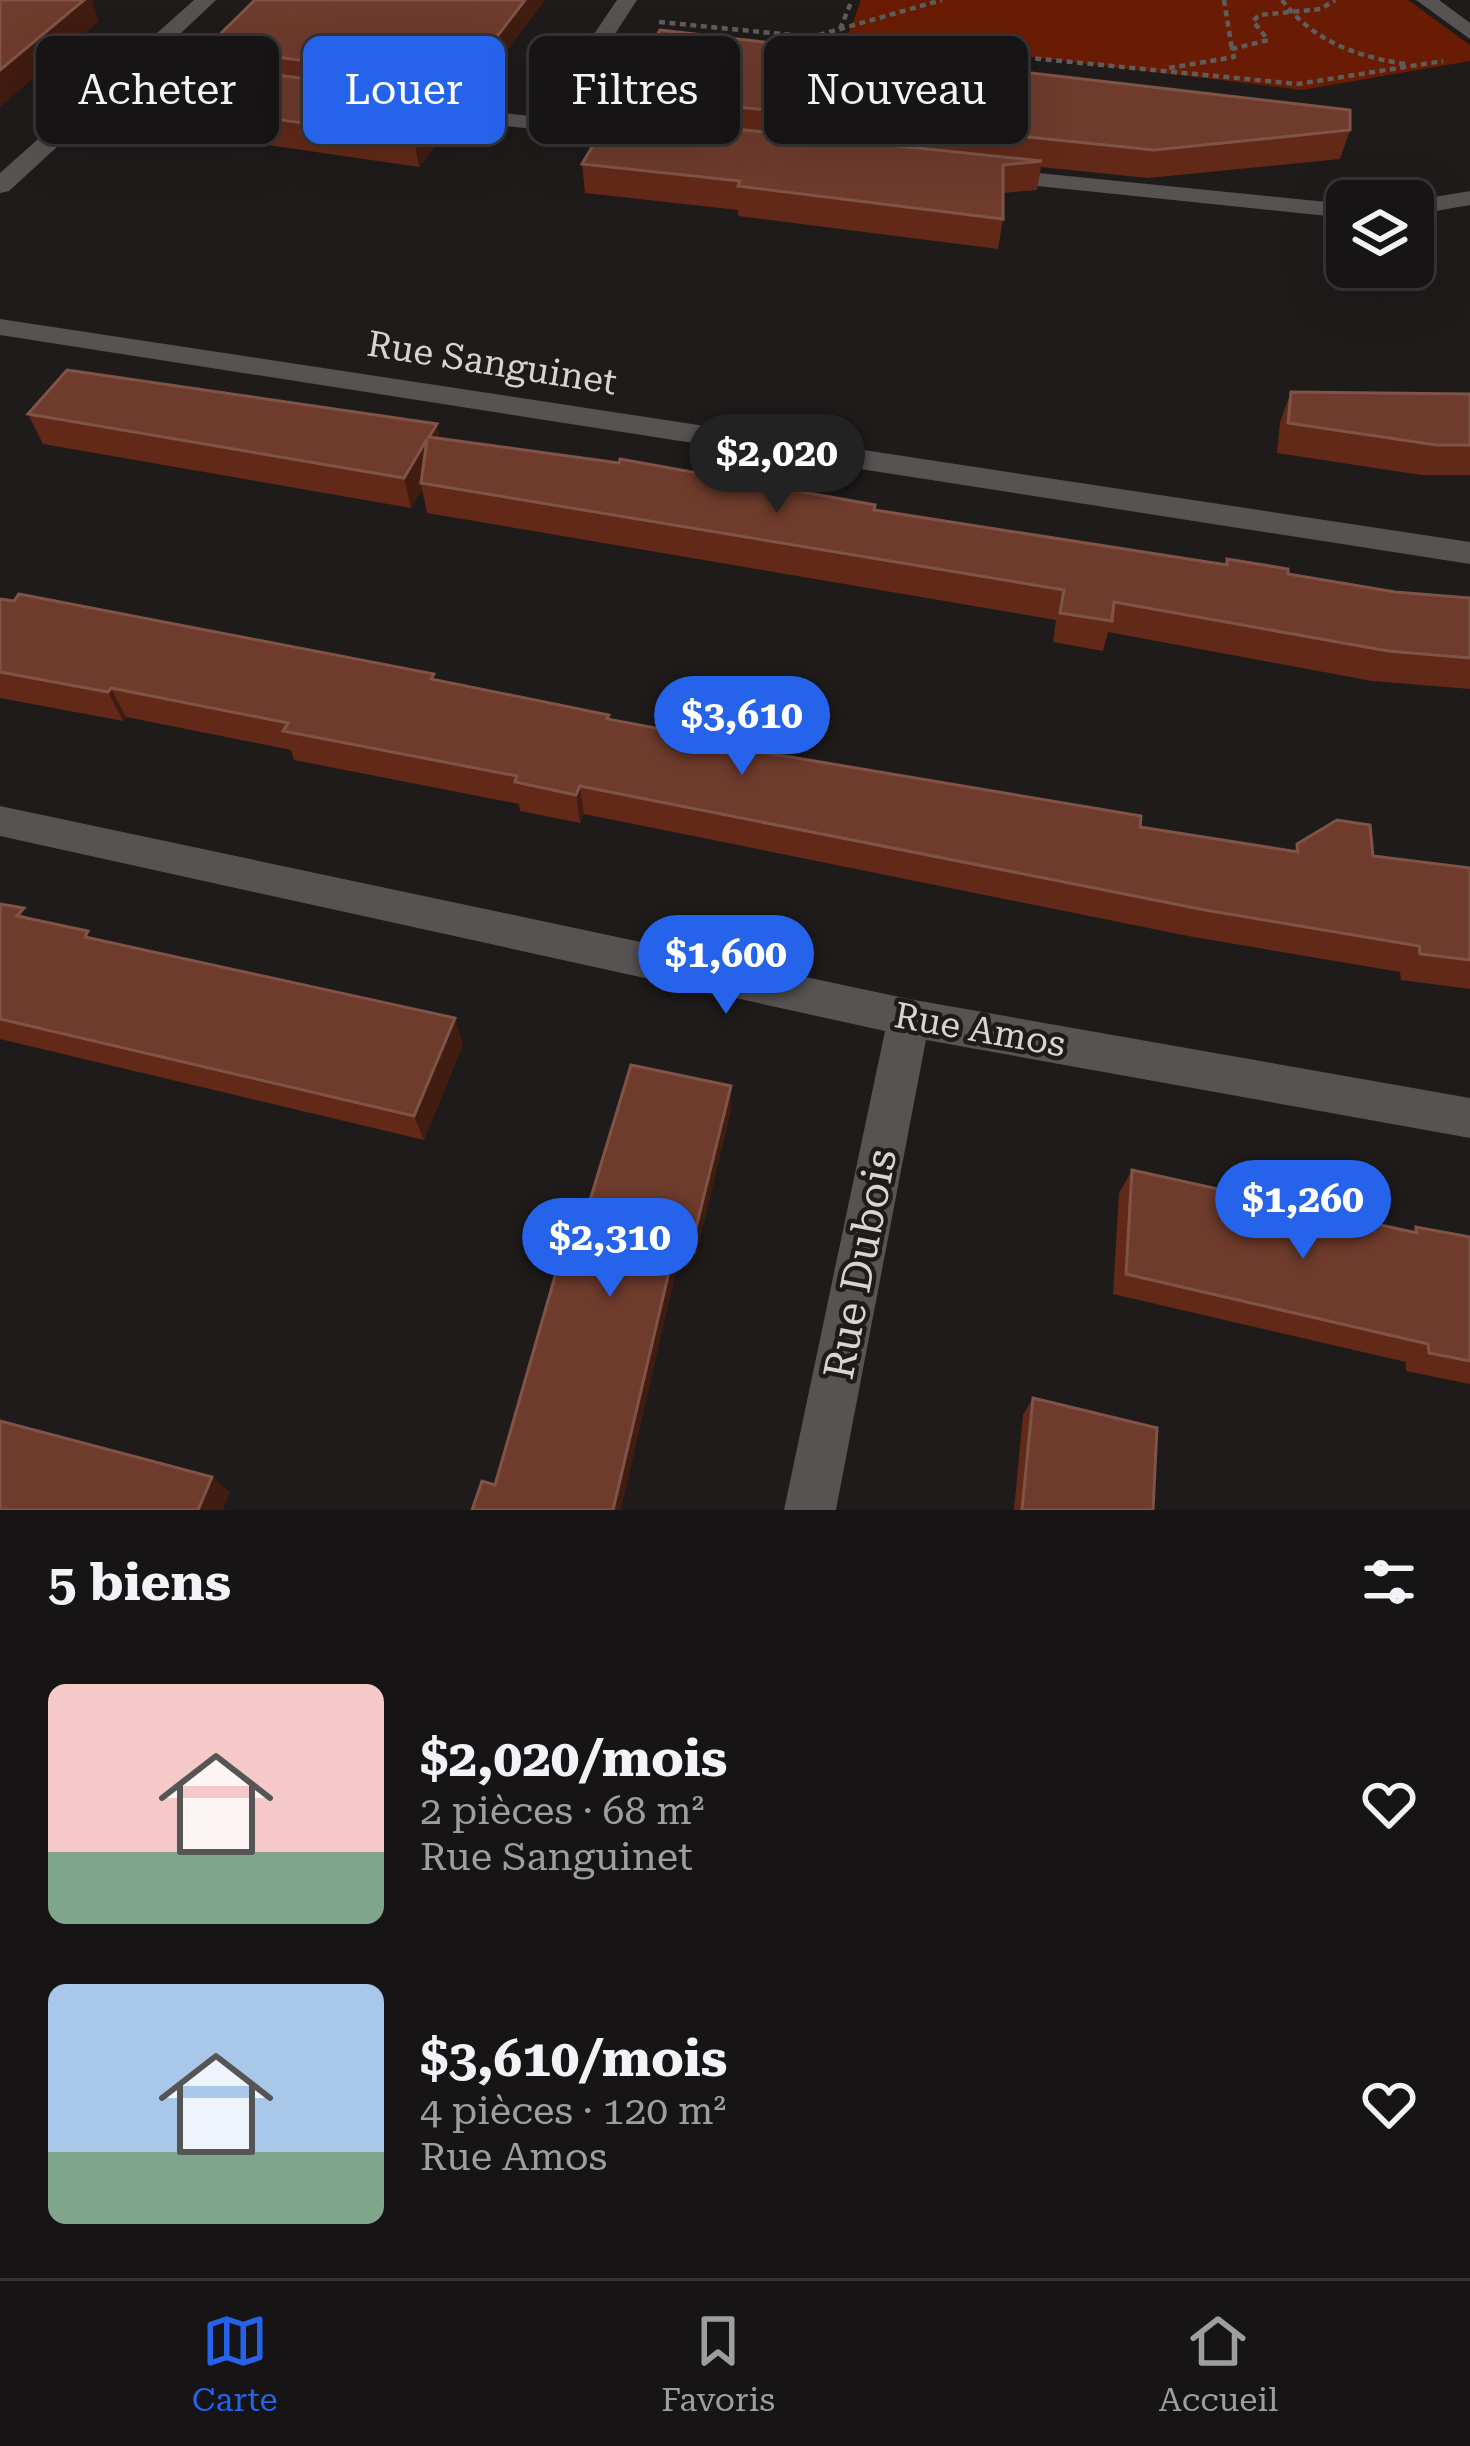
<!DOCTYPE html>
<html lang="fr">
<meta charset="utf-8">
<style>
body{margin:0;font-family:"Roboto Serif",serif;background:#1f1d1d;color:#f1f3f6;height:100vh;display:flex;flex-direction:column;font-size:45px;white-space:nowrap}
*{box-sizing:border-box;margin:0}
p{font-size:39px;color:#9e9ea0}
.icon{flex:none;width:66px;height:66px;fill:none;stroke:currentColor;stroke-width:2;stroke-linecap:round;stroke-linejoin:round}
.map{position:relative;height:1510px;overflow:hidden}
.details{display:flex;flex-direction:column;background:#161414;flex:1}
.details>*{flex:none}
.top-card{position:absolute;left:36px;top:36px;width:1398px;height:108px;display:flex;gap:24px}
.buttons{position:absolute;left:1326px;top:180px;display:grid;gap:24px}
.buttons a{display:grid;place-items:center;width:108px;height:108px;border-radius:18px;background:#161414;box-shadow:0 12px 48px #0002,0 0 0 3px #353334;font-size:60px}
.price{position:absolute;translate:-50% -102px;padding:0 27px;border-radius:42px;background:#2563eb;color:#fff;font-size:39px;line-height:78px;filter:drop-shadow(0 3px 6px #0008)}
.price::after{content:'';position:absolute;left:50%;top:72px;width:36px;height:27px;margin-left:-18px;background:inherit;clip-path:polygon(0 0,100% 0,50% 100%)}
.price.selected{background:#222;color:#fff}
ul{padding:0;list-style:none}
li{display:flex;align-items:center;gap:36px;height:300px;padding:0 48px}
li span{display:grid;place-items:center;flex:none;width:336px;height:240px;border-radius:18px;color:#555}
li>.icon{margin-inline-start:auto}
span .icon{width:144px;height:144px;fill:#fffc;stroke-width:1}
li b{font-size:51px}
h2{display:flex;justify-content:space-between;align-items:center;height:144px;padding:0 48px;font-size:51px}
.tag{padding:0 42px;border-radius:18px;background:#161414;box-shadow:0 12px 48px #0002,0 0 0 3px #353334;font-size:42px;line-height:108px}
.tag.selected{background:#2563eb;color:#fff}
.tab-bar{display:flex;justify-content:space-around;align-items:center;height:168px;border-top:3px solid #353334;background:#161414;font-size:33px;color:#9e9ea0}
.tab-bar a{display:grid;justify-items:center;gap:6px}
.tab-bar .selected{color:#2563eb}
.map>svg:first-child{display:block}
</style>
<div class="map">
<svg width="1470" height="1510" viewBox="0 0 1470 1510">
<rect width="100%" height="100%" fill="#1e1b1a"/>
<path fill="#691c03" d="M 861,0 L 1408,0 L 1470,45 L 1470,61 L 1302,90 L 848,35 Z"/>
<g fill="none" stroke-linecap="round" stroke-linejoin="round">
<g stroke="#5f5c5b" stroke-width="4.5" stroke-dasharray="6 4.5" stroke-linecap="butt">
<path d="M 1224,0 L 1232,49"/>
<path d="M 1282,0 C 1313,41 1355,56 1405,64"/>
<path d="M 659,22 L 1298,84 L 1443,61"/>
<path d="M 840,29 L 852,0"/>
<path d="M 819,35 L 942,0"/>
<path d="M 1169,68 L 1234,57 L 1232,49 L 1268,40 L 1253,21 L 1259,15 L 1321,9 L 1335,0"/>
</g>
<g fill="#575352" fill-rule="evenodd">
<path d="M 194,0 L 216,0 L 145,67 L 227,78 L 227,88 L 132,78 L 9,191 L 0,193 L 0,173 Z"/>
<path d="M 617,0 L 637,0 L 559,120 L 647,130 L 659,137 L 655,142 L 404,115 L 393,108 L 404,101 L 538,117 Z"/>
<path d="M 1416,0 L 1439,0 L 1470,23 L 1470,39 Z"/>
<path d="M 989,168 L 1347,204 L 1347,218 L 980,180 L 980,170 Z"/>
<path d="M 1470,191 L 1470,205 L 1413,215 L 1411,201 Z"/>
<path d="M 0,319 L 1470,542 L 1470,564 L 0,335 Z"/>
<path d="M 0,806 L 909,999 L 1470,1098 L 1470,1138 L 926,1040 L 836,1510 L 784,1510 L 885,1031 L 0,836 Z"/>
</g>
</g>
<g fill="#622918">
<path d="M 545,0 L 466,104 L 447,102 L 451,125 L 419,167 L 158,129 L 149,101 L 212,66 L 206,48 Z"/>
<path d="M 622,95 L 1350,130 L 1340,159 L 1148,178 L 1041,167 L 1037,190 L 1003,193 L 1003,219 L 998,249 L 738,216 L 738,210 L 585,193 L 582,164 L 624,118 Z"/>
<path d="M 1291,392 L 1470,394 L 1470,475 L 1421,475 L 1277,453 L 1280,422 Z"/>
<path d="M 28,414 L 439,438 L 1225,565 L 1227,559 L 1288,574 L 1395,592 L 1470,598 L 1470,689 L 1372,681 L 1108,632 L 1103,651 L 1053,642 L 1056,620 L 427,513 L 422,489 L 411,508 L 43,444 Z"/>
<path d="M 0,599 L 435,679 L 609,719 L 768,749 L 768,753 L 1140,827 L 1294,851 L 1297,844 L 1470,868 L 1470,989 L 1401,980 L 1400,972 L 1193,937 L 584,814 L 580,823 L 520,811 L 519,804 L 294,760 L 291,750 L 126,717 L 123,721 L 0,698 Z"/>
<path d="M 0,904 L 32,919 L 94,939 L 463,1044 L 424,1140 L 0,1039 Z"/>
<path d="M 731,1086 L 731,1110 L 696,1254 L 681,1250 L 578,1240 Z"/>
<path d="M 1132,1170 L 1411,1232 L 1416,1227 L 1470,1237 L 1470,1384 L 1406,1371 L 1406,1362 L 1113,1294 L 1119,1193 Z"/>
<path d="M 1033,1398 L 1153,1510 L 1014,1510 L 1023,1415 Z"/>
</g>
<g fill="#411c10">
<path d="M 84,0 L 92,0 L 99,21 L 0,107 L 0,70 Z"/>
<path d="M 525,0 L 545,0 L 466,104 L 463,81 Z"/>
<path d="M 446,97 L 451,125 L 419,167 L 414,139 Z"/>
<path d="M 437,424 L 443,454 L 429,437 Z"/>
<path d="M 427,439 L 421,483 L 422,489 L 411,508 L 404,478 Z"/>
<path d="M 111,688 L 126,717 L 123,721 L 108,692 Z"/>
<path d="M 580,786 L 584,814 L 580,823 L 576,795 Z"/>
<path d="M 455,1018 L 463,1044 L 424,1140 L 414,1116 Z"/>
<path d="M 731,1086 L 731,1110 L 696,1254 L 695,1232 Z"/>
<path d="M 679,1229 L 681,1250 L 621,1510 L 613,1510 Z"/>
<path d="M 212,1477 L 230,1492 L 223,1510 L 198,1510 Z"/>
</g>
<g fill="#6e3b2c" stroke="#7f5447" stroke-width="3">
<path d="M 0,0 L 84,0 L 0,70 Z"/>
<path d="M 255,0 L 525,0 L 463,81 L 206,48 Z"/>
<path d="M 660,30 L 1350,110 L 1350,130 L 1154,150 L 622,95 Z"/>
<path d="M 186,63 L 446,97 L 414,139 L 149,101 Z"/>
<path d="M 610,116 L 1042,161 L 1003,165 L 1003,219 L 738,186 L 740,181 L 582,164 Z"/>
<path d="M 67,370 L 437,424 L 429,437 L 619,463 L 620,459 L 875,505 L 874,510 L 1227,565 L 1227,559 L 1288,569 L 1288,574 L 1395,592 L 1470,598 L 1470,658 L 1388,651 L 1114,602 L 1112,621 L 1060,613 L 1064,590 L 421,483 L 427,439 L 404,478 L 28,414 Z"/>
<path d="M 1291,392 L 1470,394 L 1470,445 L 1436,445 L 1288,423 Z"/>
<path d="M 19,594 L 434,674 L 431,679 L 609,715 L 607,719 L 768,749 L 767,753 L 1141,816 L 1140,827 L 1298,852 L 1297,844 L 1337,820 L 1370,825 L 1373,856 L 1470,868 L 1470,960 L 1420,954 L 1419,946 L 1205,910 L 580,786 L 576,795 L 515,782 L 517,776 L 283,731 L 288,723 L 111,688 L 108,692 L 0,672 L 0,599 L 14,601 Z"/>
<path d="M 0,904 L 24,908 L 17,916 L 88,931 L 85,937 L 455,1018 L 414,1116 L 0,1019 Z"/>
<path d="M 631,1065 L 731,1086 L 695,1232 L 679,1229 L 613,1510 L 472,1510 L 482,1481 L 495,1485 L 566,1238 L 578,1240 Z"/>
<path d="M 1132,1170 L 1417,1233 L 1416,1227 L 1470,1237 L 1470,1361 L 1429,1353 L 1428,1344 L 1126,1274 Z"/>
<path d="M 1033,1398 L 1157,1428 L 1153,1510 L 1022,1510 Z"/>
<path d="M 0,1421 L 212,1477 L 198,1510 L 0,1510 Z"/>
</g>
<g text-anchor="middle" dominant-baseline="central" stroke-width="9" stroke-linejoin="round" paint-order="stroke">
<g font-size="36" fill="#d7d5d4" stroke="#1e1b1a">
<text transform="translate(492 363) rotate(9)">Rue Sanguinet</text>
<text transform="translate(980 1030) rotate(10)">Rue Amos</text>
</g>
<g font-size="42" fill="#d7d5d4" stroke="#1e1b1a">
<text transform="translate(860 1264) rotate(-79)">Rue Dubois</text>
</g>
</g>
</svg>
<div class="buttons">
<a><svg class="icon" aria-label="layers" viewBox="0 0 24 24"><path d="M12 4l9 5-9 5-9-5zM3 14l9 5 9-5"/></svg></a>
</div>
<b class="price selected" style="left:777px;top:516px">$2,020</b>
<b class="price" style="left:742px;top:778px">$3,610</b>
<b class="price" style="left:726px;top:1017px">$1,600</b>
<b class="price" style="left:1303px;top:1262px">$1,260</b>
<b class="price" style="left:610px;top:1300px">$2,310</b>
<div class="top-card">
<a class="tag">Acheter</a>
<a class="tag selected">Louer</a>
<a class="tag">Filtres</a>
<a class="tag">Nouveau</a>
</div>
</div>
<section class="details">
<h2>5 biens<svg class="icon" aria-label="filters" viewBox="0 0 24 24"><path d="M4 7h16M4 17h16"/><circle cx="9" cy="7" r="2"/><circle cx="15" cy="17" r="2"/></svg></h2>
<ul>
<li><span style="background:linear-gradient(#f6c9c9 70%,#7fa58c 0)"><svg class="icon" aria-label="home" viewBox="0 0 24 24"><path d="M3 11l9-7 9 7M6 9v11h12V9"/></svg></span><div><b>$2,020/mois</b><p>2 pièces · 68 m²</p><p>Rue Sanguinet</p></div><svg class="icon" aria-label="heart" viewBox="0 0 24 24"><path d="M12 20l-8-8c-3-5 5-10 8-4 3-6 11-1 8 4z"/></svg></li>
<li><span style="background:linear-gradient(#a9c7e8 70%,#7fa58c 0)"><svg class="icon" aria-label="home" viewBox="0 0 24 24"><path d="M3 11l9-7 9 7M6 9v11h12V9"/></svg></span><div><b>$3,610/mois</b><p>4 pièces · 120 m²</p><p>Rue Amos</p></div><svg class="icon" aria-label="heart" viewBox="0 0 24 24"><path d="M12 20l-8-8c-3-5 5-10 8-4 3-6 11-1 8 4z"/></svg></li>
</ul>
</section>
<nav class="tab-bar">
<a class="selected"><svg class="icon" aria-label="map" viewBox="0 0 24 24"><path d="M3 6l6-2 6 2 6-2v14l-6 2-6-2-6 2zM9 4v14M15 6v14"/></svg>Carte</a>
<a><svg class="icon" aria-label="saved" viewBox="0 0 24 24"><path d="M7 4h10v16l-5-4-5 4z"/></svg>Favoris</a>
<a><svg class="icon" aria-label="home" viewBox="0 0 24 24"><path d="M3 11l9-7 9 7M6 9v11h12V9"/></svg>Accueil</a>
</nav>
